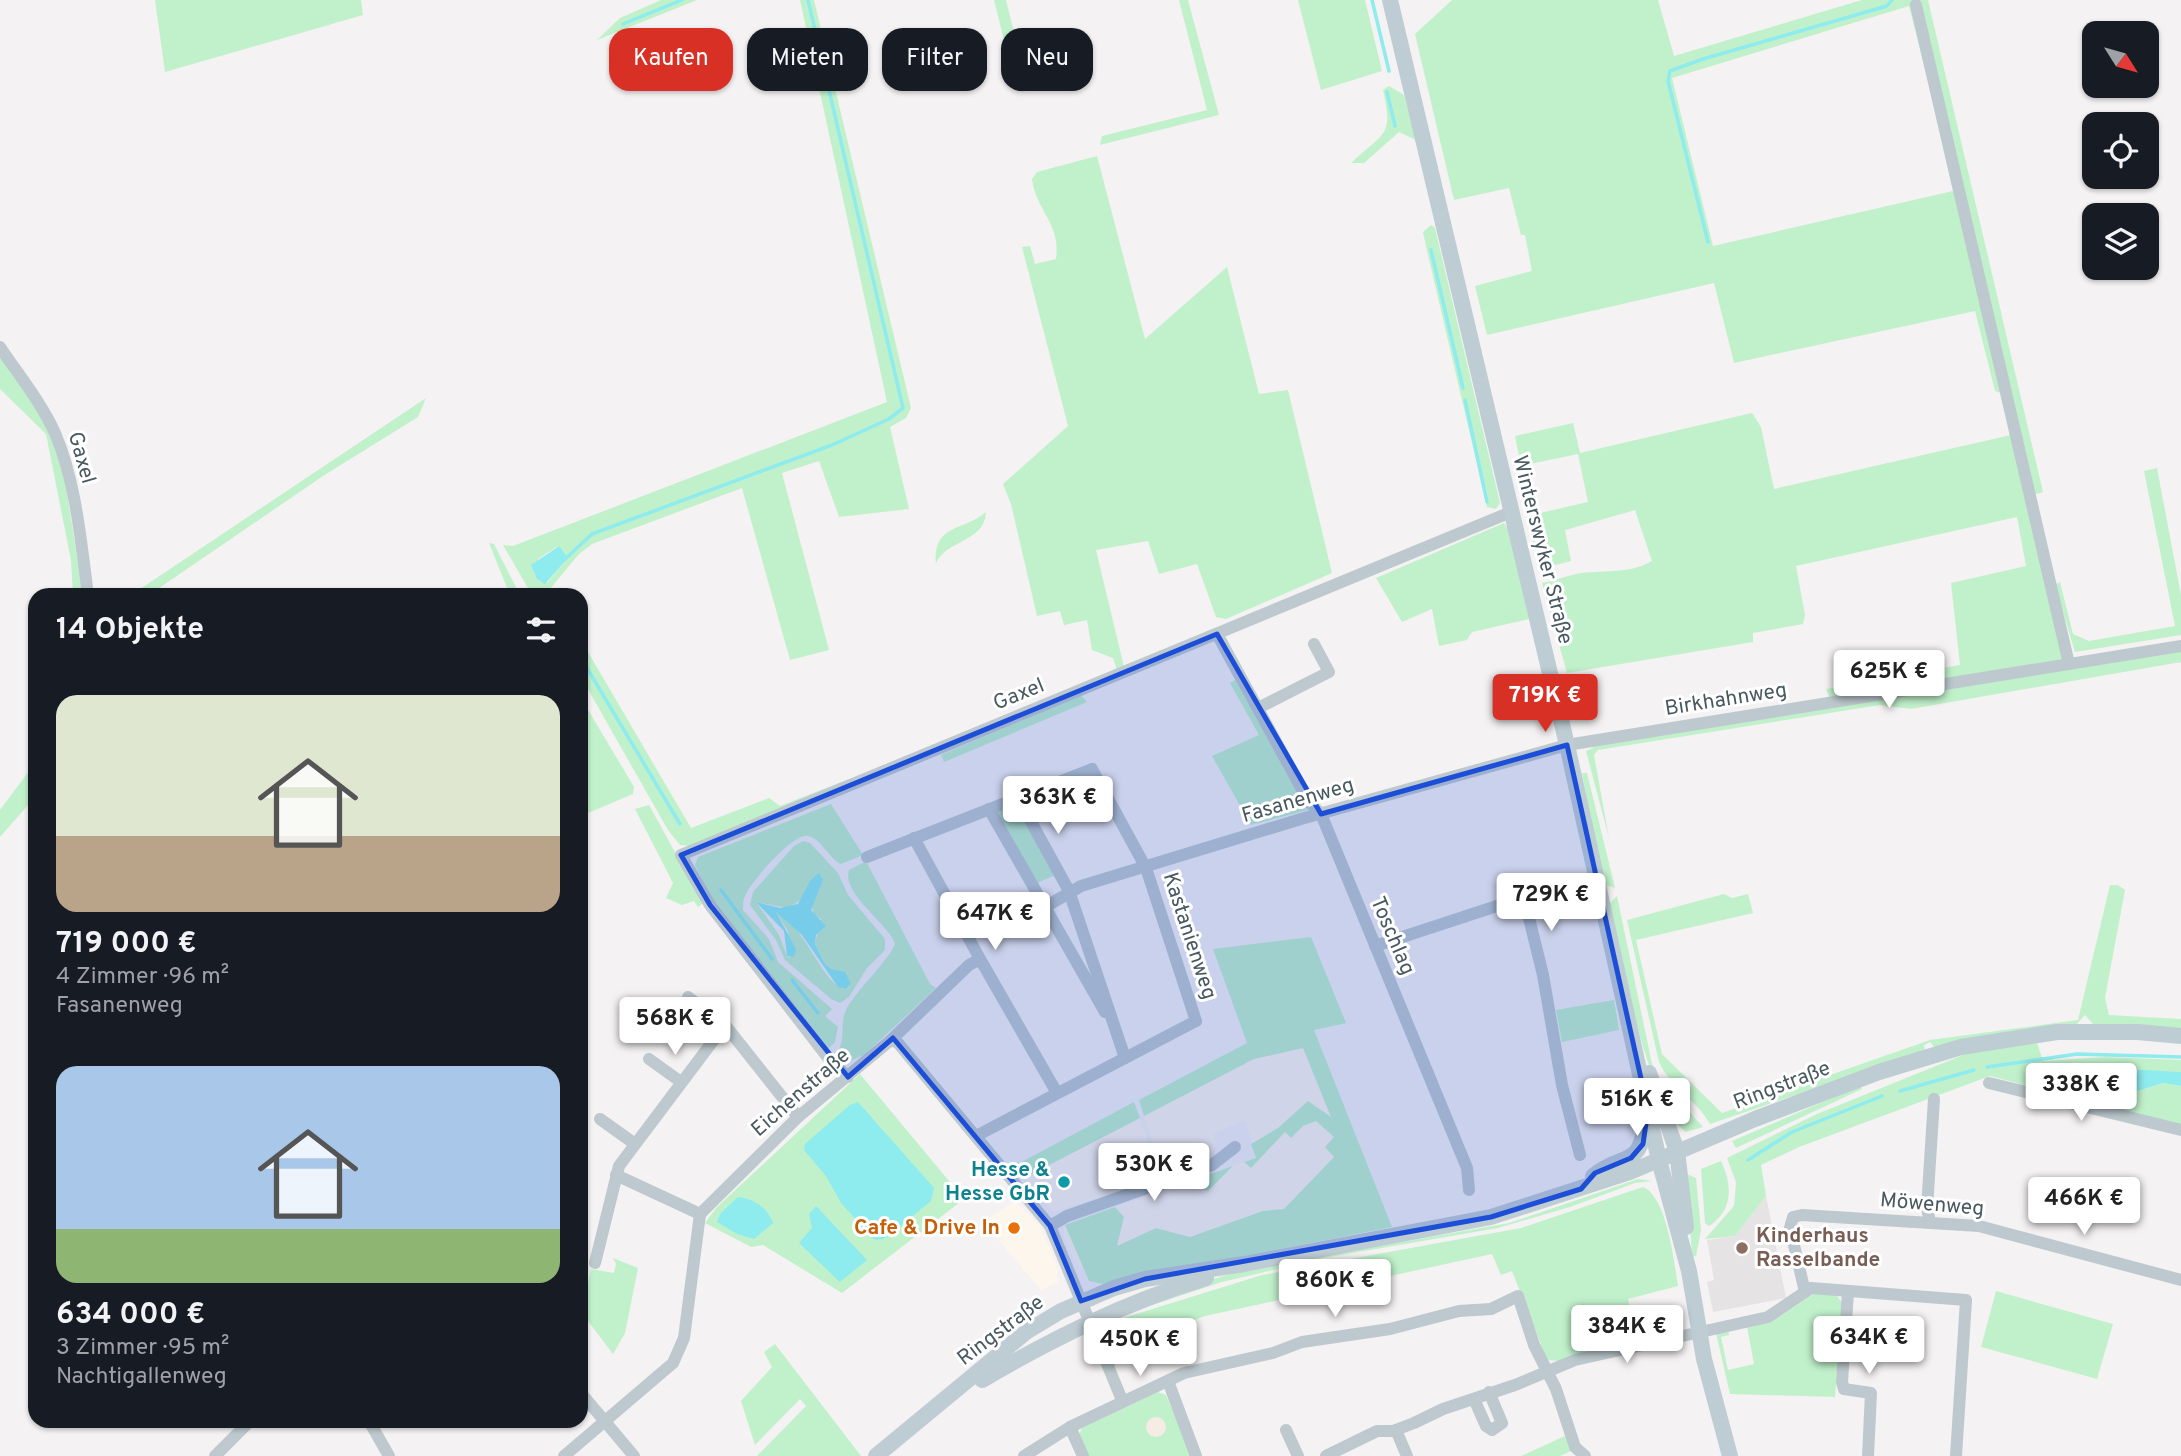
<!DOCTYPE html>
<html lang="de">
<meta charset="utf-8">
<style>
body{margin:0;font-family:Overpass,sans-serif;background:#242831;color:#f1f3f6;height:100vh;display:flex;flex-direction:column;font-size:26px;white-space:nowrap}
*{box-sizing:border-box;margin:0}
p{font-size:23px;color:#9ea1a6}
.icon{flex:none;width:38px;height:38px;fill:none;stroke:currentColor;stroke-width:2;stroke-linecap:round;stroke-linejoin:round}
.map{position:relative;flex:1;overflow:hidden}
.sheet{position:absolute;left:28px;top:588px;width:560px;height:840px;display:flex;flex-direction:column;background:#171b24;border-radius:21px;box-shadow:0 2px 5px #0004}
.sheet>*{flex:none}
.top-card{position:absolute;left:609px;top:28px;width:665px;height:63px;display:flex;gap:14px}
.needle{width:46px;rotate:127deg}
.controls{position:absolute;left:2082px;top:21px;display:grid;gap:14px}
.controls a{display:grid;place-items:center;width:77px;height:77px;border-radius:14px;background:#171b24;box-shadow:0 2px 5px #0004;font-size:35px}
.price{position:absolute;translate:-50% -60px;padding:0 16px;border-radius:7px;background:#fff;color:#222;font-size:23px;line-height:46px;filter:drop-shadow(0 2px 4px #0008)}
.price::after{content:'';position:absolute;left:50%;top:42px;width:21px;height:16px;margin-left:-10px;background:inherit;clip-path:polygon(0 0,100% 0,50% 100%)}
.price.on{background:#d93025;color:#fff}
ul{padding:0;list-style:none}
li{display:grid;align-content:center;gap:14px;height:371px;padding:0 28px}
li span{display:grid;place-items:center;height:217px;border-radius:21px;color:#555}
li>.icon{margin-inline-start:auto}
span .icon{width:126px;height:126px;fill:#fffc;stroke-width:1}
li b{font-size:30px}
h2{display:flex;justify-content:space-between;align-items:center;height:84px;padding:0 28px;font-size:30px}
.tag{padding:0 24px;border-radius:21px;background:#171b24;box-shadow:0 2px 5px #0004;font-size:24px;line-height:63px}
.tag.on{background:#d93025;color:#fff}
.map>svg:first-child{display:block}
</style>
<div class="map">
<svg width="2181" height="1456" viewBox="0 0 2181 1456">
<rect width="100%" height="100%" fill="#f4f2f2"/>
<g fill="#fdf6ed">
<path d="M 1303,1048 L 1368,1209 L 1098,1264 L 1083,1270 L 1076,1264 L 1064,1237 L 1064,1228 L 1070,1223 L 1258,1157 L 1245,1121 L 1212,1133 L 1216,1145 L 1209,1159 L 1165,1175 L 1144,1116 L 1254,1059 Z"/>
<path d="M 1140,1118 L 1160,1177 L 1054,1212 L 1024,1178 Z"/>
<path d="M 1015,1201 L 1039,1225 L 1057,1265 L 1058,1282 L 1041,1290 L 983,1222 Z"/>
</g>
<path fill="#e5e3e4" d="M 1766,1196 L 1786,1298 L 1713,1312 L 1707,1282 L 1714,1280 L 1707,1240 L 1735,1236 Z"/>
<g fill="#c1f1cb" fill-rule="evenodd">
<path d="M 155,0 L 361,0 L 363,15 L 165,72 Z"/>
<path d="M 661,0 L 697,0 L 597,40 L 620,18 Z"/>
<path d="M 800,0 L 814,0 L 911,408 L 906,418 L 890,427 L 909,509 L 839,517 L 819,461 L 782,473 L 829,650 L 790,660 L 742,488 L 592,544 L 578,555 L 550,589 L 554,595 L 532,595 L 503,545 L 513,546 L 887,402 ZM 558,546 L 567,559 L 547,583 L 538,559 Z"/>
<path d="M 994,0 L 1006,0 L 1027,85 L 1023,92 L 1016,89 Z"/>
<path d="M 1179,0 L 1188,0 L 1219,115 L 1100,145 L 1102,136 L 1207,110 Z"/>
<path d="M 1298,0 L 1365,0 L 1382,71 L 1321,90 Z"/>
<path d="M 1452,0 L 1658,0 L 1674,56 L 1862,0 L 1928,0 L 2043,492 L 2033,495 L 1909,6 L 1672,78 L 1713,246 L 1953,191 L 1936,115 L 2064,659 L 1830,698 L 1826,689 L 1960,665 L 1951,583 L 2026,566 L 2017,517 L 1796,566 L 1805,615 L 1803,624 L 1753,633 L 1753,642 L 1567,673 L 1542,583 C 1555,581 1568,575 1581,573 C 1606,570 1629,574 1652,561 L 1635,510 L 1565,530 L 1571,561 L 1540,569 L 1527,516 L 1588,502 L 1578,454 L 1521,466 L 1515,436 L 1573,423 L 1580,453 L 1752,413 L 1761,427 L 1774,489 L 2011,435 L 2001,393 L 1995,391 L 1975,311 L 1734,363 L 1714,283 L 1487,335 L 1475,286 L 1532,271 L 1525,235 L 1521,235 L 1509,188 L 1454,200 L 1415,34 Z"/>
<path d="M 1389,86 L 1404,95 L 1416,140 L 1399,132 L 1364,163 L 1351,163 C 1384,132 1394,137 1383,90 Z"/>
<path d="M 1097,156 L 1145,339 L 1227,267 L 1259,394 L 1288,390 L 1332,573 L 1226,619 L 1216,617 L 1197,564 L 1159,574 L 1148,541 L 1096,550 L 1124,667 L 1117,670 L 1113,658 L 1092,650 L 1087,620 L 1064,625 L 1060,611 L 1037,616 L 1011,504 L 1003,484 L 1068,426 L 1022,247 L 1030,246 L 1035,264 L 1056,259 C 1061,223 1036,211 1032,179 L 1037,172 Z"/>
<path d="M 1431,225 L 1435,228 L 1500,503 L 1496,509 L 1487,507 L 1429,259 L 1423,232 Z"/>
<path d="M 0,353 L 48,428 L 64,473 L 83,595 L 73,595 L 71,560 L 46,434 L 0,389 Z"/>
<path d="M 426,398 L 418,417 L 323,476 L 149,595 L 131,595 Z"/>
<path d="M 2157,468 L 2181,595 L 2181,635 L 2075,652 L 2055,585 L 2060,582 L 2073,634 L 2089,641 L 2175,626 L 2144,471 Z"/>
<path d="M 986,512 C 985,542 946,540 936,563 C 933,524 964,531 986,512 Z"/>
<path d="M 1504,523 L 1509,530 L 1529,619 L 1472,632 L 1467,640 L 1439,646 L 1432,609 L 1402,622 L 1376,578 Z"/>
<path d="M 489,543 L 494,544 L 520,595 L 510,595 Z"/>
<path d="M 581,640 L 691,828 L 769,798 L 780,806 L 854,777 L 690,846 L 680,845 L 668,830 L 581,677 Z"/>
<path d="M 2181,650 L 2181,662 L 1911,709 L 1880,705 L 1598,750 L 1594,755 L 1609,838 L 1586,751 L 1593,748 L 1592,743 Z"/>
<path d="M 1235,680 L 1308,810 L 1251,825 L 1212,756 L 1259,735 L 1230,683 Z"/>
<path d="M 1081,695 L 1087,702 L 944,762 L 941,755 Z"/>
<path d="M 581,698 L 634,787 L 633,794 L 581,816 Z"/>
<path d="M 35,763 L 35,797 L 0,837 L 0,810 Z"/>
<path d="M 1582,773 L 1587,773 L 1615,888 L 1603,884 Z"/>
<path d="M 831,804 L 863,855 L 841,864 C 828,858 822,839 808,836 C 793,833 752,881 746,894 C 743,899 743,904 743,910 L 769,939 L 778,962 L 832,1009 L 825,1016 L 838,1027 L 835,1042 L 828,1049 L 712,901 L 695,865 L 698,857 Z"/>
<path d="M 649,805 L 703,903 L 698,907 L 694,901 L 682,905 L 666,898 L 673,883 L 635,809 Z"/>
<path d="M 1016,805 L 1056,875 L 1037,883 L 996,813 Z"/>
<path d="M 803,841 L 810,843 L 838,873 L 848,895 L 885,939 L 885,950 L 867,968 L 849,997 L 840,1003 L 831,999 L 785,960 L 776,940 L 750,905 L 753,892 L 794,846 ZM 823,880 L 811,905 L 814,914 L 821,919 L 815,944 L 825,964 L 850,987 L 846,989 C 822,986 805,924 776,912 L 788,931 L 790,958 L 787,956 L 779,935 L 756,902 L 788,908 L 802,899 L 807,887 Z"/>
<path d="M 866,861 L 930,984 L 936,988 L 864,1055 L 848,1062 L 835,1057 C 847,1041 839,1026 846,1010 C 855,991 891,959 895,943 C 887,923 841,893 849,870 Z"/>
<path d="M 2110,885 L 2118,885 L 2125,890 L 2105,998 L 2109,1015 L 2181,1019 L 2181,1029 L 2093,1024 L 2085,1015 L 2075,1026 L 1935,1048 L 1930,1042 L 1924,1045 L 1925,1051 L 1710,1124 C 1697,1100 1671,1088 1659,1062 L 1627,920 L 1724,894 L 1732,898 L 1748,894 L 1753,913 L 1636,940 L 1662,1054 L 1722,1113 L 1930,1040 L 2078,1020 Z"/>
<path d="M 1617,896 L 1652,1064 L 1660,1080 L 1703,1127 L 1686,1132 C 1647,1103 1620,954 1609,904 Z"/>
<path d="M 1311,937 L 1346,1023 L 1314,1030 L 1392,1227 L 1103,1284 L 1089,1281 L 1065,1225 L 1115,1207 L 1124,1217 L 1117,1246 L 1156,1228 L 1190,1237 L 1263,1211 L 1284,1209 L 1334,1157 L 1325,1147 L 1334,1137 L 1316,1121 L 1303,1126 L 1291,1138 L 1285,1132 L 1251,1168 L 1244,1162 L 1256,1158 L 1251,1144 L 1278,1128 L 1308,1101 L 1331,1117 L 1303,1048 L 1254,1059 L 1144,1116 L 1139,1100 L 1247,1043 L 1213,949 Z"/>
<path d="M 1614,1000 L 1619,1030 L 1562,1042 L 1556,1010 Z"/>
<path d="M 2036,1039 L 2043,1061 L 2104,1057 L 2181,1060 L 2181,1072 L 2069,1070 L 2079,1083 L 2138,1091 L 2163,1083 L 2181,1086 L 2181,1126 L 1990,1076 L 1799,1147 L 1761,1165 L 1766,1196 L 1735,1236 L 1705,1239 L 1734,1206 L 1736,1182 L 1727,1158 L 1817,1114 L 1973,1051 Z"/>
<path d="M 860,1074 L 964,1199 L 842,1293 L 763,1245 L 751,1247 L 705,1223 L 717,1207 Z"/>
<path d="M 1860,1086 L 1862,1089 L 1736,1148 L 1732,1141 Z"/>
<path d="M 1134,1102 L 1140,1118 L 1024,1178 L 1014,1166 Z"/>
<path d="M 1721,1161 C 1732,1184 1734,1210 1709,1226 L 1705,1223 L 1701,1169 Z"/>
<path d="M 1233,1166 L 1208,1191 L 1182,1184 Z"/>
<path d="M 1687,1174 L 1696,1178 L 1701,1230 L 1696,1256 L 1692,1257 Z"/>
<path d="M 1638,1179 L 1652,1181 L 1635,1183 L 1570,1207 L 1498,1228 L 1324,1258 L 1222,1282 L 1116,1317 L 1209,1280 L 1249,1269 L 1509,1223 Z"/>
<path d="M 1643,1187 C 1667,1197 1674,1261 1678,1286 L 1628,1299 L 1636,1336 L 1634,1343 L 1559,1361 L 1547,1360 L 1512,1271 L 1501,1275 L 1492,1254 L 1205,1316 L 1111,1351 L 1116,1365 L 1111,1367 L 1102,1338 L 1117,1325 L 1117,1320 L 1262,1275 L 1521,1228 Z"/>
<path d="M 613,1258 L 638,1268 L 625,1333 L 613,1354 L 582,1313 L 591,1269 L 614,1273 L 616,1264 Z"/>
<path d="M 1996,1291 L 2113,1324 L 2097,1379 L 1981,1347 Z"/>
<path d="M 1815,1293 L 1836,1295 L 1842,1302 L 1835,1397 L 1730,1394 L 1716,1333 L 1728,1330 L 1729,1335 L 1721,1337 L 1728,1370 L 1754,1364 L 1747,1327 L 1771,1322 Z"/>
<path d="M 775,1344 L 861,1456 L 757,1456 L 806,1406 L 800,1399 L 755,1445 L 741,1401 L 772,1367 L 764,1352 Z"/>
<path d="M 1158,1392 L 1166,1395 L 1193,1456 L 1087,1456 L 1078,1437 L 1082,1428 Z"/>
<path d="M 1565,1436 L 1571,1451 L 1560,1456 L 1521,1456 Z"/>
</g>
<circle fill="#f5ece3" cx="1156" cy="1427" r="10"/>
<g fill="#8eebee">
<path d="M 559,546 L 568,558 L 545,584 L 537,579 L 531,565 Z"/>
<path d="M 819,873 L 823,880 L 811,910 L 826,926 L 816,935 L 815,944 L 825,964 L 831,969 L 845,972 L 851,984 L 846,989 L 838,987 L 802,935 L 776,912 L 796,949 L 794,957 L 787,956 L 784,931 L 756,902 L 780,908 L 798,904 L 810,881 Z"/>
<path d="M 2106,1068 L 2181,1072 L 2181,1086 L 2163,1083 L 2138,1091 L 2064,1078 L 2064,1072 L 2069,1070 Z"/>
<path d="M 858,1102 L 934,1188 L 931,1201 L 884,1239 L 875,1240 L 841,1203 L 826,1176 L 804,1150 L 805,1144 L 850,1105 Z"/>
<path d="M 738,1197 C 754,1199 768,1208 773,1223 L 754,1239 L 737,1234 L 717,1222 L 721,1213 Z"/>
<path d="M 816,1206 L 867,1260 L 840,1282 L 799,1243 L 812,1228 L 809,1214 Z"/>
</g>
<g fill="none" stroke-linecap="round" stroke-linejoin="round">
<g stroke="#8eebee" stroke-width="3.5">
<path d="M 1372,0 L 1389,71"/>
<path d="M 623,24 L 682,0"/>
<path d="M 1387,92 L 1395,126"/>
<path d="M 1708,242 L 1668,81 L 1670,71 L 1703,59 L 1887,6 L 1892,0"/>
<path d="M 1431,250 L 1463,388"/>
<path d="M 1465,400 L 1487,502"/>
<path d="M 564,560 L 592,534 L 832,445 L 889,419 L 903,408 L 808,0"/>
<path d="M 581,658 L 680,824"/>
<path d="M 721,890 L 772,959"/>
<path d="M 792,980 L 818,1013"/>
<path d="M 1987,1067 L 2077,1054 L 2181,1057"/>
<path d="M 1900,1091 L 1974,1070"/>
<path d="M 1748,1160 L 1792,1132 L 1882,1096"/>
</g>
<g stroke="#bdc9ce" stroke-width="12">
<path d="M 1916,5 L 2069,664"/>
<path d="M 0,347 C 18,374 41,402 55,433 C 76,482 81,542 88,595"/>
<path d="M 1217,634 L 1309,802 L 1321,814 L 1467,1168 L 1469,1190"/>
<path d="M 1258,708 L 1329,672 L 1314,644"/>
<path d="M 1018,798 L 1069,891 L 1125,1058"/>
<path d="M 989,809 L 1105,1012"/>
<path d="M 914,838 L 980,959"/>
<path d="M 867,857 L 1092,769 L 1146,868 L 1196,1021 L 976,1136"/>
<path d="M 1045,907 L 1081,886 L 1301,819 L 1567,745 L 2181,646"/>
<path d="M 1375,946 L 1512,901 L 1525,902 L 1543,975 L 1562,1085 L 1580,1155"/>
<path d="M 688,997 L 725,1025 L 798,1117"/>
<path d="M 891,1040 L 969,965 L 980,959 L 1057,1093"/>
<path d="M 649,1059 L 681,1082"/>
<path d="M 848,1077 L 829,1059 L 710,905 L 681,855 L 1511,512"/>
<path d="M 1989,1083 L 2181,1130"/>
<path d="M 600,1119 L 635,1144"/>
<path d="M 616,1175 L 700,1214"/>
<path d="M 1930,1222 L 1927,1208 L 1934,1099"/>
<path d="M 1050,1226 L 1067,1216 L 1212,1165 L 1235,1147"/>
<path d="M 595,1263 L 619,1166 L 725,1025"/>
<path d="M 1805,1292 L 1790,1228 L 1793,1217 L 1802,1215 L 1979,1226 L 2181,1280"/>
<path d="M 1848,1292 L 1842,1382 L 1844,1389 L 1871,1393 L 1868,1456"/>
<path d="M 1168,1381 L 1196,1456"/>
<path d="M 581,1393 L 634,1456"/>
<path d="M 1474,1399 L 1486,1426 L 1492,1430 L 1502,1423 L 1489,1392"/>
<path d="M 369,1421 L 389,1456"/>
<path d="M 1070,1427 L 1083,1456"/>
<path d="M 1286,1430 L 1298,1456"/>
<path d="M 1396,1430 L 1407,1456"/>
<path d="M 215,1456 L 250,1421"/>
<path d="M 564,1456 L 673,1363 L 684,1338 L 700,1214 L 798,1117 L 891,1040 L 898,1043 L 1050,1226 L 1122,1400"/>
<path d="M 1024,1456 L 1070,1427 L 1184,1373 L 1273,1353 L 1302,1342 L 1390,1329 L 1459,1311 L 1491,1309 L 1518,1296 L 1534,1345 L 1556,1389 L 1575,1447 L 1585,1456"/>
<path d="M 1326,1456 L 1377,1431 L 1393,1431 L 1414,1423 L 1443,1409 L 1515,1385 L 1575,1360 L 1768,1317 L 1811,1288 L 1966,1300 L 1956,1456"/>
</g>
<g stroke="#beccd3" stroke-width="16">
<path d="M 1390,0 L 1567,745 L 1659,1160 L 1689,1271 L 1704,1359 L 1730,1456"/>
<path d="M 1649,1073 L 1677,1151 L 1686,1227"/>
<path d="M 1593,1176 C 1628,1149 1639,1172 1647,1116"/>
<path d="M 982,1380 C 1054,1338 1126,1302 1206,1278"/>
<path d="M 876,1456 L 1026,1332 L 1061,1311 L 1114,1288 L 1145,1279 L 1244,1264 L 1491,1217 L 1630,1172 L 1755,1119 L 1879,1072 L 1961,1047 L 2057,1032 L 2138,1032 L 2181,1036"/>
</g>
</g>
<path fill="#1d4ed8" fill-opacity="0.2" stroke="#1d4ed8" stroke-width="5" stroke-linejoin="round" d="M 1217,634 L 1321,814 L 1567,745 L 1648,1110 L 1643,1144 L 1631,1158 L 1595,1173 L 1581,1189 L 1491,1217 L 1145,1279 L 1081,1301 L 1050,1226 L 893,1038 L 848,1077 L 710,905 L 681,855 Z"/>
<circle fill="#0f9aa8" stroke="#fff" stroke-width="2.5" cx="1064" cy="1182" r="7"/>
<circle fill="#e8710a" stroke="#fff" stroke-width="2.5" cx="1014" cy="1228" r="7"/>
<circle fill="#8d6e63" stroke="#fff" stroke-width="2.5" cx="1742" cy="1248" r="7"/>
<g text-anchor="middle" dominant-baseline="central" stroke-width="6" stroke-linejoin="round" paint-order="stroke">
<g font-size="21" fill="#495960" stroke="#fff">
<text transform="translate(81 458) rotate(74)">Gaxel</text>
<text transform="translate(1542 550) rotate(76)">Winterswyker Straße</text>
<text transform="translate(1019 695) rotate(-22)">Gaxel</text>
<text transform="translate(1726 700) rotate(-9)">Birkhahnweg</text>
<text transform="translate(1298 801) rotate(-16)">Fasanenweg</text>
<text transform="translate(1189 936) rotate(72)">Kastanienweg</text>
<text transform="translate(1392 936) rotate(67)">Toschlag</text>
<text transform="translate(1782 1086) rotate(-21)">Ringstraße</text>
<text transform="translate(801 1093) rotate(-41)">Eichenstraße</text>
<text transform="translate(1932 1205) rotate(5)">Möwenweg</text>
<text transform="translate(1001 1331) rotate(-37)">Ringstraße</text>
</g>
<g font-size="21" font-weight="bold" fill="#0d838f" stroke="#fff" text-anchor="end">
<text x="1050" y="1170">Hesse &amp;<tspan x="1050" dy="24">Hesse GbR</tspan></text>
</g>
<g font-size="21" font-weight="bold" fill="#c56008" stroke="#fff" text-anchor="end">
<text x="1000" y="1228">Cafe &amp; Drive In</text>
</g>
<g font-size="21" font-weight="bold" fill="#785e54" stroke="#fff" text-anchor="start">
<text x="1756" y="1236">Kinderhaus<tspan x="1756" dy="24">Rasselbande</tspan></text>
</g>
</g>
</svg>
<div class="controls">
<a><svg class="needle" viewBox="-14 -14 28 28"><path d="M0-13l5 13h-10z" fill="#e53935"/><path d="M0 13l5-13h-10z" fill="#9ea1a6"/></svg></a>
<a><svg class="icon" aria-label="locate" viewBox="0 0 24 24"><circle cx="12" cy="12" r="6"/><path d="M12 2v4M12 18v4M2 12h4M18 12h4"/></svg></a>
<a><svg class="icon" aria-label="layers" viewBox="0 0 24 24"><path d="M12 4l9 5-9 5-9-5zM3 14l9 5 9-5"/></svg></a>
</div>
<b class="price" style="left:1889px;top:710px">625K €</b>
<b class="price on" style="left:1545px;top:734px">719K €</b>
<b class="price" style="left:1058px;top:836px">363K €</b>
<b class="price" style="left:1551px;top:933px">729K €</b>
<b class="price" style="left:995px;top:952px">647K €</b>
<b class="price" style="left:675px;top:1057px">568K €</b>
<b class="price" style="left:2081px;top:1123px">338K €</b>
<b class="price" style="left:1637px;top:1138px">516K €</b>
<b class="price" style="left:1154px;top:1203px">530K €</b>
<b class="price" style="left:2084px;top:1237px">466K €</b>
<b class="price" style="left:1335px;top:1319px">860K €</b>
<b class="price" style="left:1627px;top:1365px">384K €</b>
<b class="price" style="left:1869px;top:1376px">634K €</b>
<b class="price" style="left:1140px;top:1378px">450K €</b>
<div class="top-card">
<a class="tag on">Kaufen</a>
<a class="tag">Mieten</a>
<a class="tag">Filter</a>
<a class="tag">Neu</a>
</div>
<section class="sheet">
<h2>14 Objekte<svg class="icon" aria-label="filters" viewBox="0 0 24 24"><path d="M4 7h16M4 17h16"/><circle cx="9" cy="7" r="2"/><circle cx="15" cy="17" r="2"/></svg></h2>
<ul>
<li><span style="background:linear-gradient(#dfe7d0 65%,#b9a48a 0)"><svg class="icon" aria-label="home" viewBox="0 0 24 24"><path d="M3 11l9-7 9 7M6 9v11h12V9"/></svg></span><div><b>719 000 €</b><p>4 Zimmer · 96 m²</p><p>Fasanenweg</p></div></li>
<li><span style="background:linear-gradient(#a9c7e8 75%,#8fb573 0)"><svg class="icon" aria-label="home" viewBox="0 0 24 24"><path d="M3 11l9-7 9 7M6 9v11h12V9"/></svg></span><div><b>634 000 €</b><p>3 Zimmer · 95 m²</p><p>Nachtigallenweg</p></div></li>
</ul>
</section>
</div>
